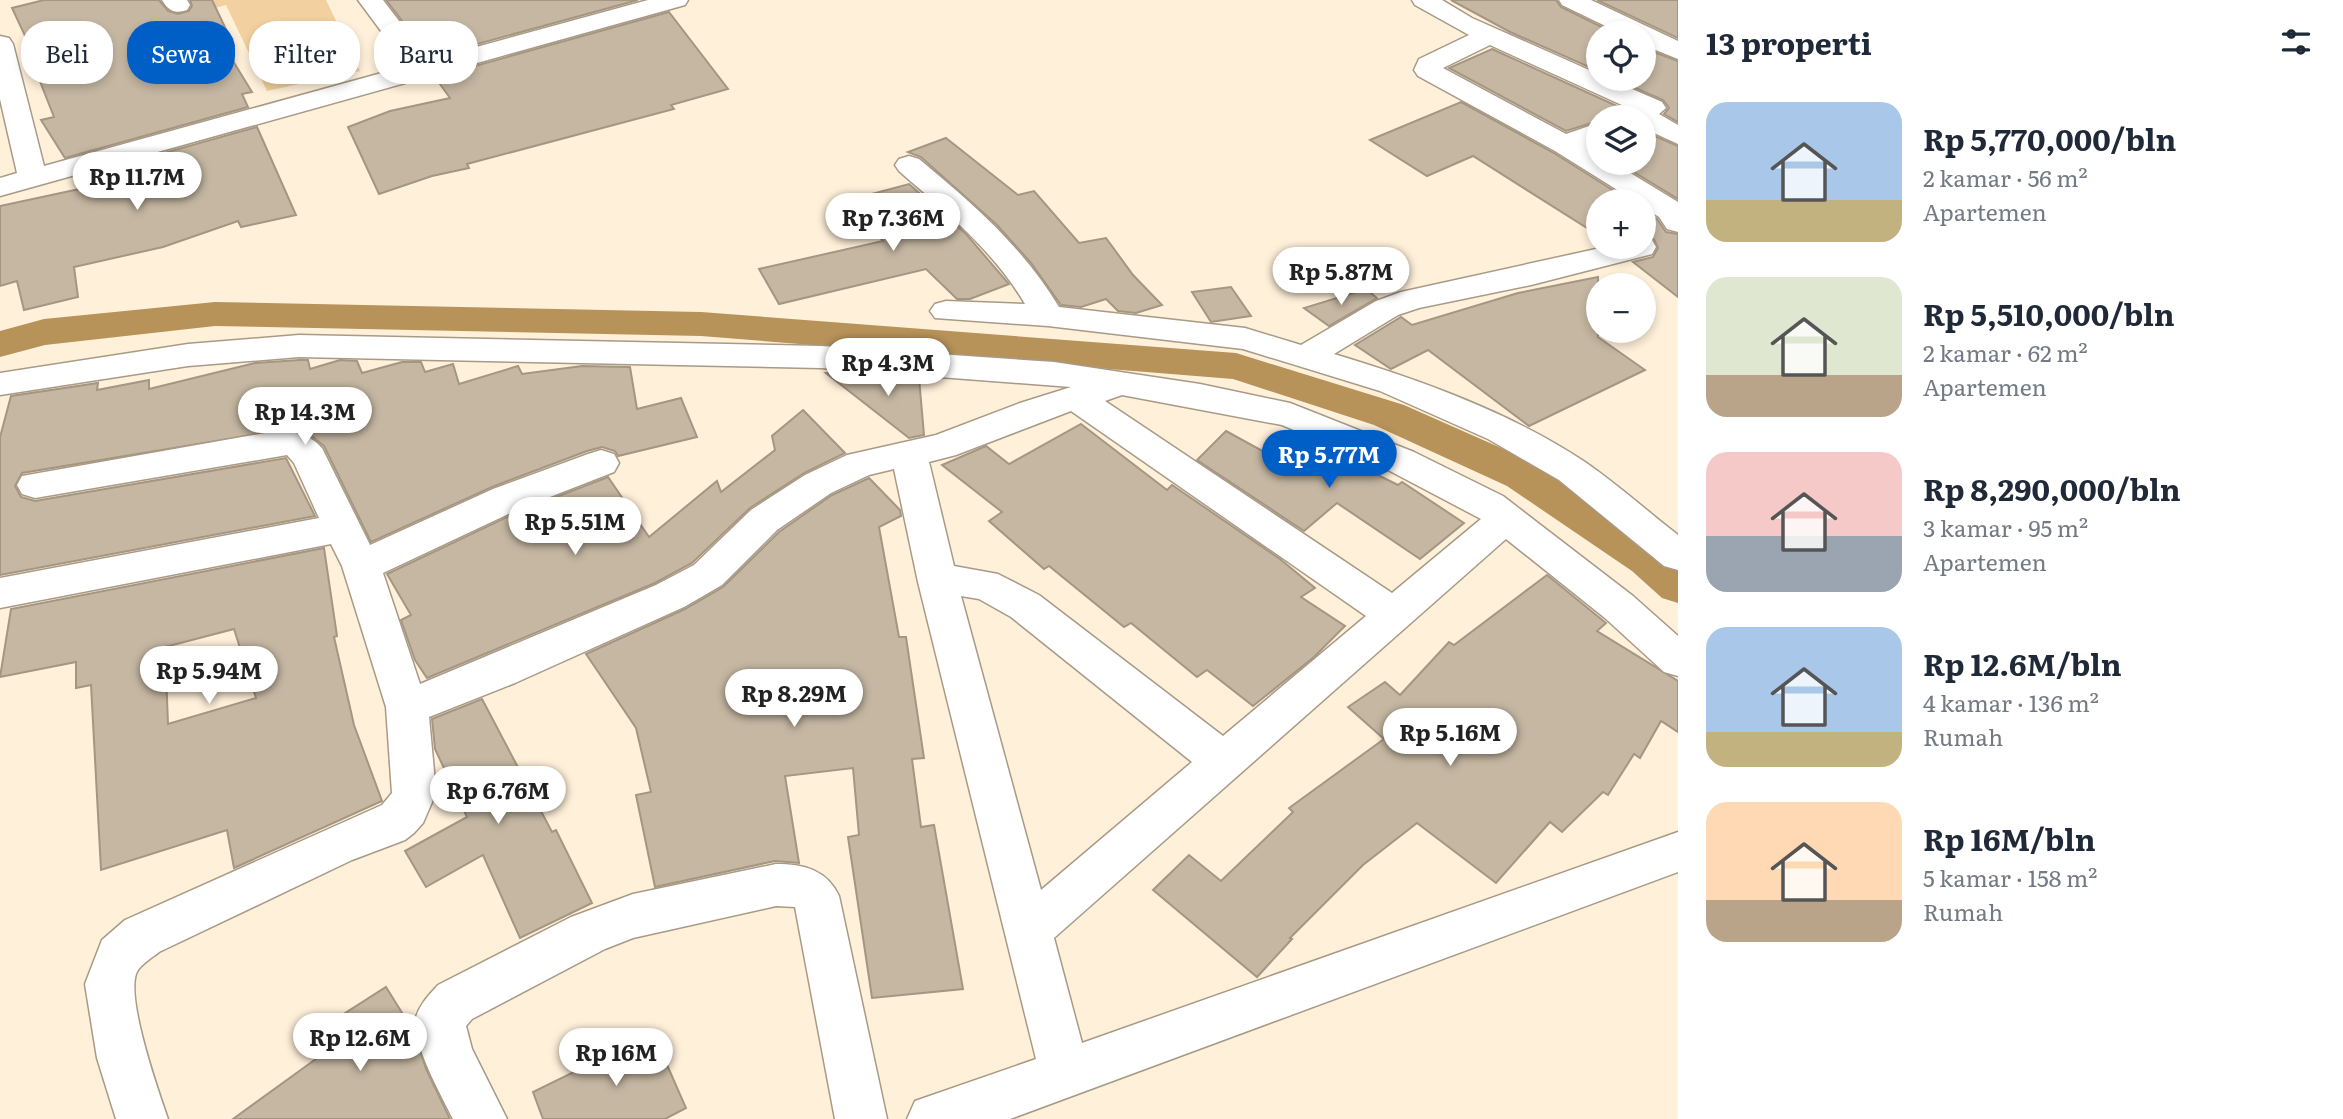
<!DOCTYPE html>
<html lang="id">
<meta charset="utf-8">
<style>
body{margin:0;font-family:Literata,serif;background:#f2f2f3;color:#1f2937;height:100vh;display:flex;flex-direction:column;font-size:26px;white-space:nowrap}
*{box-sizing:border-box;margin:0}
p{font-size:23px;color:#747a83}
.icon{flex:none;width:38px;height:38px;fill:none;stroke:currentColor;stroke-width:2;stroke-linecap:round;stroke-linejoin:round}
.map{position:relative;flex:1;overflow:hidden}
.drawer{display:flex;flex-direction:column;background:#fff;width:665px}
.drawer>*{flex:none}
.top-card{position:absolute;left:21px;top:21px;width:665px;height:63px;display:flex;gap:14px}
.fabs{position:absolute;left:1586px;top:21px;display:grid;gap:14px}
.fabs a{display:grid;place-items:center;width:70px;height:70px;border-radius:50%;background:#fff;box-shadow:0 4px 10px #0003;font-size:35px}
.price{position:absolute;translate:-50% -60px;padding:0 16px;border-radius:24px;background:#fff;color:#222;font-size:23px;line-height:46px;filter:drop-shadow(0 2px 4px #0008)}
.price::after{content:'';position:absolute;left:50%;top:42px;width:21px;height:16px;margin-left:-10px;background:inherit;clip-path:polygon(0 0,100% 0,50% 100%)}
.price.on{background:#005ec7;color:#fff}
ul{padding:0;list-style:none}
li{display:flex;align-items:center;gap:21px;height:175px;padding:0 28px}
li span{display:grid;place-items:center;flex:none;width:196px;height:140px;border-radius:21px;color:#555}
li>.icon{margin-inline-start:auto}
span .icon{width:84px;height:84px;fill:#fffc;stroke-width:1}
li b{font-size:30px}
h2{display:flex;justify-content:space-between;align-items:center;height:84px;padding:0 28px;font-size:30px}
.tag{padding:0 24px;border-radius:28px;background:#fff;box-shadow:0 4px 10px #0003;font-size:24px;line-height:63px}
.tag.on{background:#005ec7;color:#fff}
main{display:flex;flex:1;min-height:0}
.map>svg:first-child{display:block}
</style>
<main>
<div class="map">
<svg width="1678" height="1119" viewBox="0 0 1678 1119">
<rect width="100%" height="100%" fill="#fff0da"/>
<path fill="#f2d09f" d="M 193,0 L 326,0 L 360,71 L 267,91 L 226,5 L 201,12 Z"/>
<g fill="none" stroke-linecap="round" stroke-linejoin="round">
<path fill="#b79259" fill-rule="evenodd" d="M 215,302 L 701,312 L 1236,353 L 1404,405 L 1537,464 L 1678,559 L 1678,603 L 1662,598 L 1632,571 L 1507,486 L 1374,425 L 1233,379 L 701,336 L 215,326 L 45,345 L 0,357 L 0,331 L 44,319 Z"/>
</g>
<g fill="#c5b7a2" stroke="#a49682" stroke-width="2" fill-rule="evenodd">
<path d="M 44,0 L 159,0 L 168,11 L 178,14 L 189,11 L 192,6 L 190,0 L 212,0 L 234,46 L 225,48 L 252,92 L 242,94 L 248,107 L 65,158 L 41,120 L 54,117 L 30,56 L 34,55 L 12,8 Z"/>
<path d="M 386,0 L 638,0 L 430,57 Z"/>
<path d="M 1451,0 L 1556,0 L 1561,7 L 1614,33 L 1598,33 L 1598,71 L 1510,32 Z"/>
<path d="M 1597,0 L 1678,0 L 1678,38 Z"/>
<path d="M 669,12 L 728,89 L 671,105 L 674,109 L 467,164 L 469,168 L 432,176 L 379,194 L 348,127 L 390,111 L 450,98 L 435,77 Z"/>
<path d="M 1643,48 L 1678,61 L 1678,122 L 1664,114 L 1669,108 L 1663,100 L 1615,79 L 1643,79 Z"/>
<path d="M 1492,49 L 1630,112 L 1626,117 L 1598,117 L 1598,121 L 1566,131 L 1449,68 Z"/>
<path d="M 1461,102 L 1554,153 L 1630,201 L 1598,201 L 1598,235 L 1473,156 L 1427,176 L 1370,140 Z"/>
<path d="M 257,127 L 296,215 L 241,227 L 238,221 L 163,247 L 74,267 L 78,297 L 24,310 L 17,281 L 0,286 L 0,206 L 84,188 L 78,177 Z"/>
<path d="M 1643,131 L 1678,146 L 1678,199 L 1619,163 L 1643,163 Z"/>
<path d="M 946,138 L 1018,195 L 1034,191 L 1079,243 L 1106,238 L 1133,275 L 1162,305 L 1136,313 L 1118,311 L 1106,299 L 1081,307 L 1061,305 L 1031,263 L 997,225 L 921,157 L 908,152 Z"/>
<path d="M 909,184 L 966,234 L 1009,284 L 970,299 L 957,299 L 926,269 L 779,304 L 759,269 L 883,241 L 849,200 Z"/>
<path d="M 1643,210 L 1657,219 L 1666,232 L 1678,234 L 1678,297 L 1633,262 L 1653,257 L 1658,248 L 1654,239 L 1643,236 Z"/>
<path d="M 1598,277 L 1598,337 L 1645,370 L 1529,426 L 1428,350 L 1391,369 L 1355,345 L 1401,317 L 1412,325 L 1518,293 Z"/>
<path d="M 1231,287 L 1251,316 L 1211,322 L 1192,292 Z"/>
<path d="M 1366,289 L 1377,298 L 1329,326 L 1304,308 Z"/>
<path d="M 299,360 L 308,360 L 310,369 L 340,360 L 357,361 L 362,373 L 402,362 L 421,362 L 425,372 L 453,364 L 459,384 L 518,366 L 522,374 L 582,366 L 630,367 L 637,409 L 681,398 L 697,437 L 618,456 L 615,451 L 602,447 L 587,451 L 492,487 L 371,542 L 324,446 L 310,435 L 289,429 L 22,473 L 15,486 L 21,497 L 35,501 L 286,458 L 315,516 L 0,575 L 0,437 L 11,396 L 98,383 L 97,390 L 149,380 L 149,389 L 255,363 Z"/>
<path d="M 845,372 L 919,378 L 924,435 L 909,438 L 826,373 Z"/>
<path d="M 803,410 L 845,453 L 804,473 L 750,508 L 692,563 L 655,583 L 427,678 L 415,660 L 401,620 L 411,615 L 387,574 L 520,511 L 608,477 L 649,537 L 717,481 L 721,492 L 775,450 L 772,436 Z"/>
<path d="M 1081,424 L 1167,490 L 1172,485 L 1280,559 L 1315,588 L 1301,597 L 1345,626 L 1314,657 L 1253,706 L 1207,670 L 1197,677 L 1131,623 L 1124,627 L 1049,566 L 1044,569 L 989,521 L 1002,512 L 942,465 L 986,446 L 1009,464 Z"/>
<path d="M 1226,431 L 1266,453 L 1289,431 L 1398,485 L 1402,482 L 1464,523 L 1420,559 L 1337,503 L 1304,531 L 1197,460 Z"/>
<path d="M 869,478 L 900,510 L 901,516 L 879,527 L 899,637 L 906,637 L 924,758 L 912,759 L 921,827 L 934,825 L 963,989 L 872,998 L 848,837 L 859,835 L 853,768 L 785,776 L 799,863 L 775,861 L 655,887 L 636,795 L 651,792 L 636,728 L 586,654 L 685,609 L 723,587 L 779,532 L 832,495 Z"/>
<path d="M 324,548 L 337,636 L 334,637 L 354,725 L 382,801 L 234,868 L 227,830 L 101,870 L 91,685 L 76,688 L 76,662 L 0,677 L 11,609 ZM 234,629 L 256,698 L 168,724 L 165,647 Z"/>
<path d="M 1547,575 L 1606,623 L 1597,631 L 1678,681 L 1678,732 L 1661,721 L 1640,758 L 1634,754 L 1608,795 L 1603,792 L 1562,832 L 1550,822 L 1496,883 L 1417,823 L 1363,865 L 1290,938 L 1292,939 L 1257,977 L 1153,890 L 1189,855 L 1221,881 L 1293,812 L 1289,808 L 1384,739 L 1348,707 L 1385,682 L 1400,695 L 1449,642 L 1454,645 Z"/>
<path d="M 482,699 L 552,832 L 556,830 L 592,903 L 520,938 L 483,855 L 426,887 L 405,851 L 467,817 L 435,749 L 432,719 Z"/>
<path d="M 386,987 L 414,1032 L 426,1069 L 450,1119 L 233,1119 L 338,1043 L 328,1024 Z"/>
<path d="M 653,1033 L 686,1108 L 665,1119 L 543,1119 L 533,1092 Z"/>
</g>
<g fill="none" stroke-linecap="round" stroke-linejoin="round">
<g stroke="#a89a86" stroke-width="3">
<g id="minor">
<path d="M 162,0 L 187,0 L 190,5 L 187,10 C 174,14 169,11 162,0 Z"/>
<path d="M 358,0 L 383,0 L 429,60 L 648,0 L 688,0 L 685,5 L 0,196 L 0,178 L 17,173 L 0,99 L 0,36 L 9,38 L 13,44 L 44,166 L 407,66 Z"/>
<path d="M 1412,0 L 1442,0 L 1472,18 L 1598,74 L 1598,79 L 1609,79 L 1662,102 L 1666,108 L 1659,114 L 1678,125 L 1678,144 L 1643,128 L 1643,117 L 1629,117 L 1635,111 L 1490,45 L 1443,68 L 1566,134 L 1598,123 L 1598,141 L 1587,146 L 1598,153 L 1598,163 L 1614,163 L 1678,202 L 1678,232 L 1667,229 L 1659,217 L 1643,207 L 1643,201 L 1635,201 L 1555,151 L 1418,76 L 1414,70 L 1419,59 L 1469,35 L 1415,5 Z"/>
<path d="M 1559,0 L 1591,0 L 1678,41 L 1678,59 L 1643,45 L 1643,33 L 1620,33 L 1562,5 Z"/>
<path d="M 909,156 L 919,159 C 972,203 1023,247 1059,307 L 1245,328 L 1301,345 L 1376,301 L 1401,292 L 1605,247 L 1643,247 L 1643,238 L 1652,240 L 1656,247 L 1652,254 L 1531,285 L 1419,308 L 1398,315 L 1334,354 C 1420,380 1510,412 1585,462 C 1617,484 1647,511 1678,535 L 1678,570 L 1664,566 L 1559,480 L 1488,439 L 1380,391 L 1243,349 L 1048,326 L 935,318 L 930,311 L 935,304 L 946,301 L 1025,304 C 994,251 945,211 899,171 L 895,165 L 899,159 Z"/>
<path d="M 299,335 L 821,346 L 1054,362 L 1200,384 L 1290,403 L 1414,452 L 1503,496 L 1633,596 L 1678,636 L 1678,676 L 1664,672 L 1605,618 L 1506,539 L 1054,938 L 1082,1043 L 1678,832 L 1678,872 L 1010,1119 L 907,1119 L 915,1101 L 1036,1059 L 918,582 L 894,469 L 869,475 L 831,493 L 777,530 L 722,585 L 684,607 L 515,683 L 429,717 L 436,793 L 423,823 L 414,833 L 405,840 L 352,860 L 159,952 C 153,957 143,963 138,970 C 123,992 159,1093 168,1119 L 116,1119 L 97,1058 L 85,984 L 102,940 L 125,920 L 382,805 L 392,793 L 386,707 L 342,566 L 331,544 L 0,608 L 0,578 L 319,518 L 294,463 L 287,455 L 35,498 L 22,494 L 17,485 L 22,476 L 282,430 C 299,433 310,435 322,448 L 370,545 L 493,489 L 588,454 L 601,450 L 614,454 L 619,463 L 614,472 L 519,509 L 383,573 L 420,684 L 656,585 L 694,565 L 751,510 L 805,475 L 847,455 L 936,435 L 1020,403 L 1071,387 L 821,368 L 299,357 L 188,366 L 0,395 L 0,373 L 188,344 ZM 1122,395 L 1282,425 L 1388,470 L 1481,519 L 1392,593 L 1105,401 ZM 1071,411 L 1366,616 L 1223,736 L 1039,595 L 998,574 L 954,566 L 929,462 L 956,455 ZM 961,596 L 979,599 L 1011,617 L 1192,762 L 1041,890 Z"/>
<path d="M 776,864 C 804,864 827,870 839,896 L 887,1119 L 835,1119 L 795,907 L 776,906 L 633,938 L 605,949 L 472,1019 L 466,1026 L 472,1049 L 507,1119 L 453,1119 C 442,1097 410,1040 416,1017 C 420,1004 429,995 438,985 L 571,917 L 633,894 Z"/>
</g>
</g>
<use href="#minor" fill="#fff" fill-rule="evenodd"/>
</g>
</svg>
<div class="fabs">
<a><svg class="icon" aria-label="locate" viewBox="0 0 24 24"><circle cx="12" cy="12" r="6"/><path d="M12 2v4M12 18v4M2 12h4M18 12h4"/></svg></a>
<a><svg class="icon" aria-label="layers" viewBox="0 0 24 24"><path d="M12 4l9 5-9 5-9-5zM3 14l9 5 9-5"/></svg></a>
<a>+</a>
<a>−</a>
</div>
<b class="price" style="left:137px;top:212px">Rp 11.7M</b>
<b class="price" style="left:893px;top:253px">Rp 7.36M</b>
<b class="price" style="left:1341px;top:307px">Rp 5.87M</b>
<b class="price" style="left:888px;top:398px">Rp 4.3M</b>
<b class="price" style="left:305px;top:447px">Rp 14.3M</b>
<b class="price on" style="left:1329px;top:490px">Rp 5.77M</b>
<b class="price" style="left:575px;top:557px">Rp 5.51M</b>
<b class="price" style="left:209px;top:706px">Rp 5.94M</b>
<b class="price" style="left:794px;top:729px">Rp 8.29M</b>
<b class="price" style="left:1450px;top:768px">Rp 5.16M</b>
<b class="price" style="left:498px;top:826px">Rp 6.76M</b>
<b class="price" style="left:360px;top:1073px">Rp 12.6M</b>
<b class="price" style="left:616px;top:1088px">Rp 16M</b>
<div class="top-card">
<a class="tag">Beli</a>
<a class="tag on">Sewa</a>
<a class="tag">Filter</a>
<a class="tag">Baru</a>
</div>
</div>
<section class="drawer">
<h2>13 properti<svg class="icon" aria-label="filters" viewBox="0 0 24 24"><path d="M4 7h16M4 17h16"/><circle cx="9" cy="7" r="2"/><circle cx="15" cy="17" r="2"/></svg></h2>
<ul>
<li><span style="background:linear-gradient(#a9c7e8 70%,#c2b280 0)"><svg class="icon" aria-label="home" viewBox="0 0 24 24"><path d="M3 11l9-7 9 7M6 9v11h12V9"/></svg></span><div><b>Rp 5,770,000/bln</b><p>2 kamar · 56 m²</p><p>Apartemen</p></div></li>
<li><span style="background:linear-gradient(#dfe7d0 70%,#b9a48a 0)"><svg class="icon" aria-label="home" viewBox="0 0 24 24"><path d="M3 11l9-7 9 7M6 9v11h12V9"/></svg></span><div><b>Rp 5,510,000/bln</b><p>2 kamar · 62 m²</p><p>Apartemen</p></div></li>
<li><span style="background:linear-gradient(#f6c9c9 60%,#9aa5b1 0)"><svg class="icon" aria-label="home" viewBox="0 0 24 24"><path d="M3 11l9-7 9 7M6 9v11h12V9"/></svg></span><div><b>Rp 8,290,000/bln</b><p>3 kamar · 95 m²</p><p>Apartemen</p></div></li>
<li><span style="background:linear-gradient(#a9c7e8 75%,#c2b280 0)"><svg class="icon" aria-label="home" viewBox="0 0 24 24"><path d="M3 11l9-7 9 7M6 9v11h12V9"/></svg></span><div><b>Rp 12.6M/bln</b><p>4 kamar · 136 m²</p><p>Rumah</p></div></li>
<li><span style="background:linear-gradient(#ffd9b3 70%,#b9a48a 0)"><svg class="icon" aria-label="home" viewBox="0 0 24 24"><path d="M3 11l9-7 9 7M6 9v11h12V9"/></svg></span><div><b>Rp 16M/bln</b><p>5 kamar · 158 m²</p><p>Rumah</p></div></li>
</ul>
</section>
</main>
